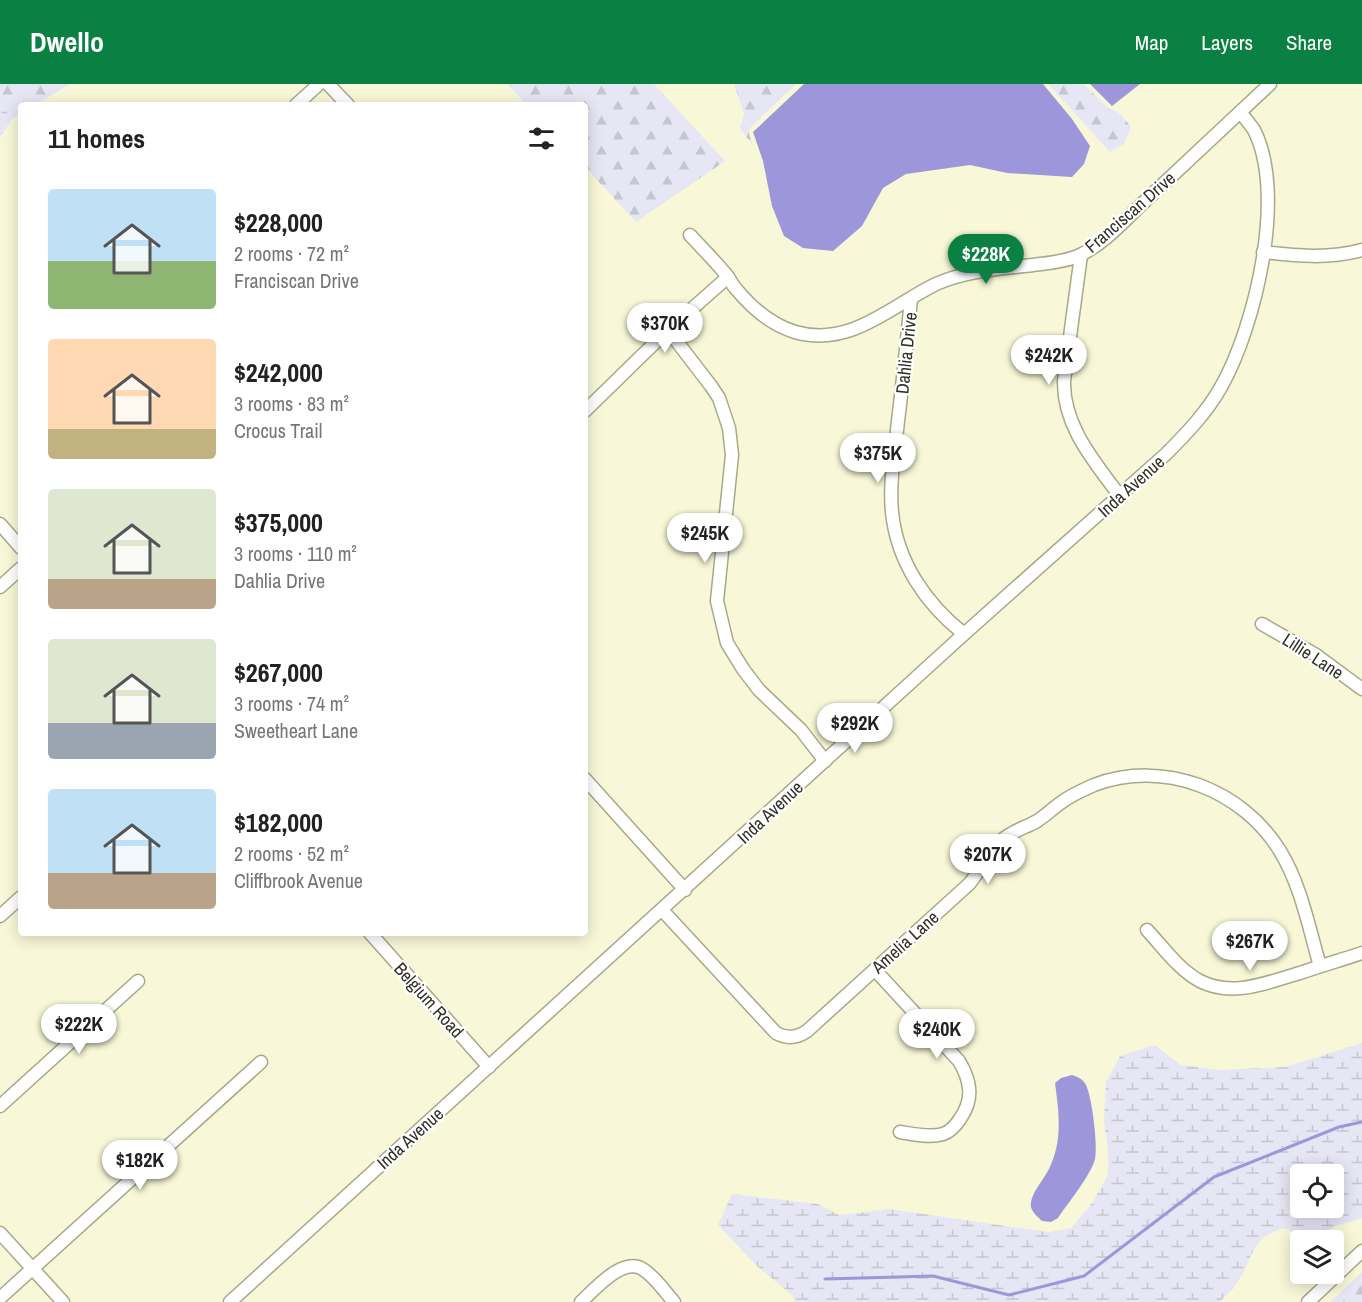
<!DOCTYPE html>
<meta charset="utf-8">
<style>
body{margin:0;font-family:"Archivo Narrow",sans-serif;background:#f6f6f6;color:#222;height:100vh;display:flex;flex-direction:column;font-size:22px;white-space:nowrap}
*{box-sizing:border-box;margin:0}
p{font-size:20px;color:#767676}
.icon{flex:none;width:33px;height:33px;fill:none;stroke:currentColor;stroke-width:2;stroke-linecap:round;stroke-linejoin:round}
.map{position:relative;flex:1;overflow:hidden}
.sheet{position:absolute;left:18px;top:18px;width:570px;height:834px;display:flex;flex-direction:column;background:#fff;border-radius:6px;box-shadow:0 3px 15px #0003}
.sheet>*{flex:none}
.tools{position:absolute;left:1290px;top:1080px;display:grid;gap:12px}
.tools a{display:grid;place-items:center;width:54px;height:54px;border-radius:6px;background:#fff;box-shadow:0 3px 15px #0003;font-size:30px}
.price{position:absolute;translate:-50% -51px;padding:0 14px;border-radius:21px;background:#fff;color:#222;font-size:20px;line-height:39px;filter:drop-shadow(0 2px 3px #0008)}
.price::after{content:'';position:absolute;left:50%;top:36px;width:18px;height:14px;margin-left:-9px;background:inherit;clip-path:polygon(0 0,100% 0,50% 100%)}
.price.current{background:#0b8043;color:#fff}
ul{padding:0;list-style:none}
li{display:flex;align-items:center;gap:18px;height:150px;padding:0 30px}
li span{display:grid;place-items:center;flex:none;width:168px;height:120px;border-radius:6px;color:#555}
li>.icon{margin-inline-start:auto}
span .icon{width:72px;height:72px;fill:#fffc;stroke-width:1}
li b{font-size:26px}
h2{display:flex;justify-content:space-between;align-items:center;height:72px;padding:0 30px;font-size:26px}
header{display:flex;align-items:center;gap:36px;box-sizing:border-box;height:84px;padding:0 30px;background:#0b8043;color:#fff}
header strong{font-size:28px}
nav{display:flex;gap:33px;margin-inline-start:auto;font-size:21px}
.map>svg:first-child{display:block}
</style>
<header>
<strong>Dwello</strong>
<nav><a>Map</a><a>Layers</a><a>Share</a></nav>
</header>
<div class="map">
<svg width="1362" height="1218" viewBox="0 0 1362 1218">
<defs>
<pattern id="forest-firs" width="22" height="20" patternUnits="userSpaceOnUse" patternTransform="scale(1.5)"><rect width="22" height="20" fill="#e7e6f4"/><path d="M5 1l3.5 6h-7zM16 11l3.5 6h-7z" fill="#c6c6d1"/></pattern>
<pattern id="wetland-marsh" width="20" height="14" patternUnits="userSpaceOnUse" patternTransform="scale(1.5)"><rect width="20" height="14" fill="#e7e6f4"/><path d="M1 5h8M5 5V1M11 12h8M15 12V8" fill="none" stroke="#c6c6d1"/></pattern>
</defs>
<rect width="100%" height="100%" fill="#f8f8d8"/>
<g fill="url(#forest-firs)">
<path d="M 0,0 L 70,0 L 35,21 L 21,21 L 21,30 L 13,34 L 0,22 Z"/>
<path d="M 507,0 L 654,0 L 725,77 L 636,138 L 585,83 L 585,21 L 527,21 Z"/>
<path d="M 734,0 L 796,0 L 750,44 L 749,49 L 753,62 L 740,44 L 744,30 Z"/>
<path d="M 1048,0 L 1084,0 L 1109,25 C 1120,27 1124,34 1131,43 L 1124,60 L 1110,68 Z"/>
<path d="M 1362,1188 L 1362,1218 L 1330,1218 Z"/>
</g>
<g fill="url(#wetland-marsh)" fill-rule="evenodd">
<path d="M 0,22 L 13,34 L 0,53 Z"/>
<path d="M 1362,959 L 1362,1134 L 1336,1142 L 1309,1156 L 1285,1144 C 1250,1154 1255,1171 1239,1196 C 1234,1204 1226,1211 1220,1218 L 795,1218 L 792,1211 L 758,1183 L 718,1141 L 732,1110 L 818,1120 L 839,1131 L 889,1125 L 1048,1148 L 1071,1144 L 1092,1119 L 1108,1091 L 1108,1067 L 1104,1037 L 1106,998 L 1120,972 L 1154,961 L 1181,981 L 1218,986 L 1285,983 ZM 1300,1090 L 1334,1090 L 1334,1124 L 1300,1124 Z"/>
</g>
<g fill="#9d96da">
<path d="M 804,0 L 1043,0 L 1072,35 L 1090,62 L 1084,80 L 1072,93 L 1007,89 L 970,81 L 906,90 L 883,104 L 862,142 L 833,167 L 803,164 L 784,152 L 772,122 L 763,77 L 753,48 Z"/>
<path d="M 1090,0 L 1140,0 L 1112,22 Z"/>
<path d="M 1072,991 C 1078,993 1083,995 1086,1001 C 1092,1013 1098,1062 1095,1075 C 1091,1091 1068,1119 1058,1134 L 1051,1138 L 1042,1137 C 1037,1132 1029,1126 1031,1118 C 1033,1107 1044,1095 1049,1085 C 1063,1057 1059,1029 1055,999 L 1061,994 Z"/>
</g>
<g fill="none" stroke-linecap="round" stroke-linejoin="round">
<path stroke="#9d96da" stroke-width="3" d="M 825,1195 L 933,1192 L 1009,1211 L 1084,1192 L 1214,1093 L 1339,1043 L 1362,1038"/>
<g stroke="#a8a88a" stroke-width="15">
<g id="street">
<path d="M 328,0 L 348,21"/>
<path d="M 296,21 L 319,0"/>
<path d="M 690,151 C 701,163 713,175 724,188 C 729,193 732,201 737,206 C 752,224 772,241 795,248 C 850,264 891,222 936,200 C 967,186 1000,185 1033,181 C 1048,179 1064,178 1078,172 C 1103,161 1124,137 1144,118 C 1186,79 1228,39 1270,0"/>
<path d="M 1263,168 C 1296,172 1329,175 1362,166"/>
<path d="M 1081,171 L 1064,297 C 1063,342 1094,377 1119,411"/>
<path d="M 911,215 C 907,256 903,297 898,337 C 895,367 889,399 892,428 C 897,478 926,520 964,550"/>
<path d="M 668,246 L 711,302 L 719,314 L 729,344 L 732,371 L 717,517 L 727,559 L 743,585 L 759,606 L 801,646 L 825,677"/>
<path d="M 585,327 L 668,246 L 728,193"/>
<path d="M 0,440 L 21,464"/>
<path d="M 0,503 L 21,484"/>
<path d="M 1262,540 L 1316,571 L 1362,605"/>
<path d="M 585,695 L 685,806"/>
<path d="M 662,826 L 776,949 C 787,955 797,954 807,947 L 969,800 C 981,786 987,769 1001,757 C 1011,747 1025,744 1037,737 C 1045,732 1053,724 1062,718 C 1071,711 1083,706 1094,701 C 1163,675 1242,705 1280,767 C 1301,801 1309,844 1320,882"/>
<path d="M 0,832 L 21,813"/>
<path d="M 1147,846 C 1163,863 1179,886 1200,897 C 1233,914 1268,898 1300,889 C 1320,882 1341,876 1362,869"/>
<path d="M 370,849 L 489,983"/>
<path d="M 875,886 L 959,977 C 971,997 974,1015 960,1035 C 956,1041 950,1048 943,1050 C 930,1054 913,1050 900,1048"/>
<path d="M 0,1022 L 138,897"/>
<path d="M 0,1149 L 63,1218"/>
<path d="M 0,1214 L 261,978"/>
<path d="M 230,1218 L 964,550 L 1166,370 C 1187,349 1207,328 1221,303 C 1255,243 1287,110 1254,46 C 1250,40 1245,34 1240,28"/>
<path d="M 581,1218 C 595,1205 624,1171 644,1186 C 656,1194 665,1208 674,1218"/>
<path d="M 1308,1218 L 1362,1167"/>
</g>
</g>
<use href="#street" stroke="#fff" stroke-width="12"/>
</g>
<g text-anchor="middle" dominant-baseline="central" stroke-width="4.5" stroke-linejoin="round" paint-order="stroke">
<g font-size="18" fill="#303024" stroke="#fff">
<text transform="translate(1130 128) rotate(-41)">Franciscan Drive</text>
<text transform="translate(906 269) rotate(-84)">Dahlia Drive</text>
<text transform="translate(1131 402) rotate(-42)">Inda Avenue</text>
<text transform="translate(1313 572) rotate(33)">Lillie Lane</text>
<text transform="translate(770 728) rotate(-43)">Inda Avenue</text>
<text transform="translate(905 858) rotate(-42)">Amelia Lane</text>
<text transform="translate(429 916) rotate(48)">Belgium Road</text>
<text transform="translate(410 1054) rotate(-42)">Inda Avenue</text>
</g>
</g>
</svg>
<div class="tools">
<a><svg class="icon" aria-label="locate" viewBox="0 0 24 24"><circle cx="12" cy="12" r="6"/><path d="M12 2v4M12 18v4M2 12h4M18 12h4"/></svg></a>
<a><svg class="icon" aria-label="layers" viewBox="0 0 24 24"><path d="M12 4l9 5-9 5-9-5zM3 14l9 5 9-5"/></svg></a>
</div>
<b class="price current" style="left:986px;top:201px">$228K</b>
<b class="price" style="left:665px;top:270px">$370K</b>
<b class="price" style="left:1049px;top:302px">$242K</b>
<b class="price" style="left:878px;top:400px">$375K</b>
<b class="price" style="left:705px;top:480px">$245K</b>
<b class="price" style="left:855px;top:670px">$292K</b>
<b class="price" style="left:988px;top:801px">$207K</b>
<b class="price" style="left:1250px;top:888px">$267K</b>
<b class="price" style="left:79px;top:971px">$222K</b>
<b class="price" style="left:937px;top:976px">$240K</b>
<b class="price" style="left:140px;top:1107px">$182K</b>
<section class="sheet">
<h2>11 homes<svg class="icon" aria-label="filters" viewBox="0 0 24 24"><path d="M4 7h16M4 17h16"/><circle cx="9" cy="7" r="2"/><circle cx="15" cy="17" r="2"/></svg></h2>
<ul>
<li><span style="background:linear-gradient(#bfe0f5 60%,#8fb573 0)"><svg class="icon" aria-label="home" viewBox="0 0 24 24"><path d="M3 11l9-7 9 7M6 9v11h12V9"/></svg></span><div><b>$228,000</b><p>2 rooms · 72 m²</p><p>Franciscan Drive</p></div></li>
<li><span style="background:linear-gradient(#ffd9b3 75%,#c2b280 0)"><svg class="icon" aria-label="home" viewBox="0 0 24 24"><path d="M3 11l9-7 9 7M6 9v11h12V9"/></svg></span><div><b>$242,000</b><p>3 rooms · 83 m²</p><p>Crocus Trail</p></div></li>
<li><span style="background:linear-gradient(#dfe7d0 75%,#b9a48a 0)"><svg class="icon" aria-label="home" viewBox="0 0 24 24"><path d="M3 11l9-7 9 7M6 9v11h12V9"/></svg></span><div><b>$375,000</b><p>3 rooms · 110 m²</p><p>Dahlia Drive</p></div></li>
<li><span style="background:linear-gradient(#dfe7d0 70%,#9aa5b1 0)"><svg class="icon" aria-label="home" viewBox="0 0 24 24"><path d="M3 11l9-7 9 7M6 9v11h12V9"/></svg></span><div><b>$267,000</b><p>3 rooms · 74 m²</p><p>Sweetheart Lane</p></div></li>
<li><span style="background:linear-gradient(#bfe0f5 70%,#b9a48a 0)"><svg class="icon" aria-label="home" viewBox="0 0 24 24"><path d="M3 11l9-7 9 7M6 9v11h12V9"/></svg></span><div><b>$182,000</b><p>2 rooms · 52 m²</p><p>Cliffbrook Avenue</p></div></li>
</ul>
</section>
</div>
